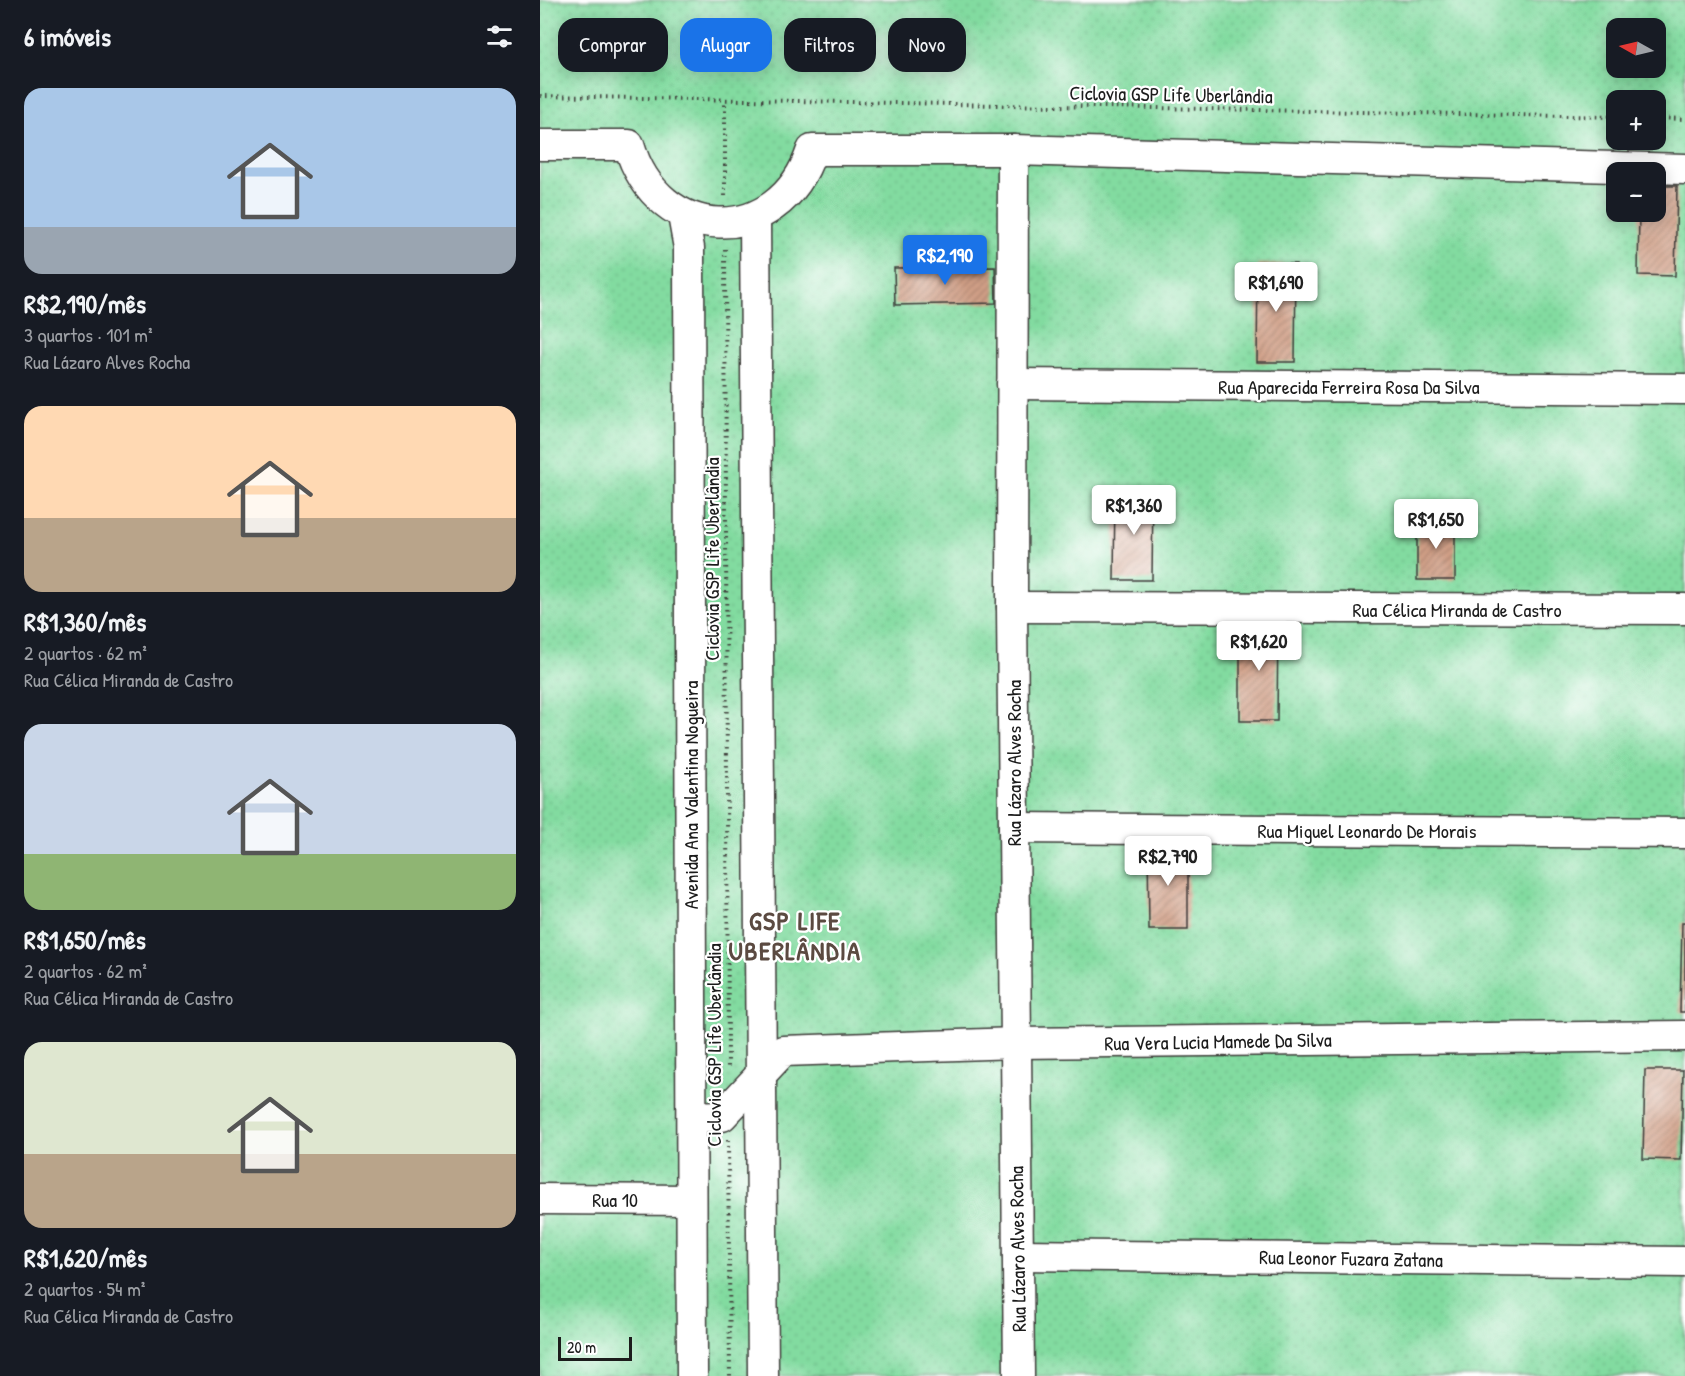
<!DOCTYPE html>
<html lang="pt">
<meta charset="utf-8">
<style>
body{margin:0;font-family:"Patrick Hand",sans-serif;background:#20242c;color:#f1f3f6;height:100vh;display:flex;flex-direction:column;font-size:22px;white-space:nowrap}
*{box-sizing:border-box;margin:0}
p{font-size:20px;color:#9ea1a6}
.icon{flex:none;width:33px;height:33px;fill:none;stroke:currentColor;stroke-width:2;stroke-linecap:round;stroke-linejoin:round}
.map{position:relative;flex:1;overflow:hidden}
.side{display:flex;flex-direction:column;background:#171b24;width:540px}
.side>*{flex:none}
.banner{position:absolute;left:18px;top:18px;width:570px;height:54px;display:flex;gap:12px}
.needle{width:39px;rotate:278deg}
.buttons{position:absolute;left:1066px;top:18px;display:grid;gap:12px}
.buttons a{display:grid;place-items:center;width:60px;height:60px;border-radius:12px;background:#171b24;box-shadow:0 3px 15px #0003;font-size:30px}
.scale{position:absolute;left:18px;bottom:15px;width:74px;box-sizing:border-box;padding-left:6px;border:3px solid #1c1c1c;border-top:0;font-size:16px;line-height:21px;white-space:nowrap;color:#1c1c1c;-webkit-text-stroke:4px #fff;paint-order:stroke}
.price{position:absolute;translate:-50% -51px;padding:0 14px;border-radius:6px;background:#fff;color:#222;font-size:20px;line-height:39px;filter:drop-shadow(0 2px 3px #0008)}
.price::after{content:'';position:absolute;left:50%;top:36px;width:18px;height:14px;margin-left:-9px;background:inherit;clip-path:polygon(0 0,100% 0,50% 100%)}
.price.current{background:#1a73e8;color:#fff}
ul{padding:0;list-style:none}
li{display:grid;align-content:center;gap:12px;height:318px;padding:0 24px}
li span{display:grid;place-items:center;height:186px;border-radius:18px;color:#555}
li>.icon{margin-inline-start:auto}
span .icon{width:108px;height:108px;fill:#fffc;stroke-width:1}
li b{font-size:26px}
h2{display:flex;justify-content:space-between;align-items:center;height:72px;padding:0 24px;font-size:26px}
.chip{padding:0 21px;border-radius:18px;background:#171b24;box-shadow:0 3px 15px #0003;font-size:21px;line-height:54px}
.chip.current{background:#1a73e8;color:#fff}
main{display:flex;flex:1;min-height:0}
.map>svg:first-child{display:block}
</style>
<main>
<section class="side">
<h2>6 imóveis<svg class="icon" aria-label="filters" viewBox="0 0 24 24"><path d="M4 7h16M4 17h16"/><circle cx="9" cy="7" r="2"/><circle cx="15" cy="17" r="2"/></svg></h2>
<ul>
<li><span style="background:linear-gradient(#a9c7e8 75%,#9aa5b1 0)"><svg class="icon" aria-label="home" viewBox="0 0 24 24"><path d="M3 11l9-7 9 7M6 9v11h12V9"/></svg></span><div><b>R$2,190/mês</b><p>3 quartos · 101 m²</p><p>Rua Lázaro Alves Rocha</p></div></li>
<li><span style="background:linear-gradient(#ffd9b3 60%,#b9a48a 0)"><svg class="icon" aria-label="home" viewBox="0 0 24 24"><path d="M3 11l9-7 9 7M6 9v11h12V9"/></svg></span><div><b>R$1,360/mês</b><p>2 quartos · 62 m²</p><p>Rua Célica Miranda de Castro</p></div></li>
<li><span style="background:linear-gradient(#c9d6e8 70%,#8fb573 0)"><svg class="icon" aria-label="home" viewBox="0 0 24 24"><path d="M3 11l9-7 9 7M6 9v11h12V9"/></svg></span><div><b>R$1,650/mês</b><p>2 quartos · 62 m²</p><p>Rua Célica Miranda de Castro</p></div></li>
<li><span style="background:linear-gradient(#dfe7d0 60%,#b9a48a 0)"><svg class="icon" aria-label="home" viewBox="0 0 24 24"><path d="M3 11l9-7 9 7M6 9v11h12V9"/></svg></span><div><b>R$1,620/mês</b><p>2 quartos · 54 m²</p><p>Rua Célica Miranda de Castro</p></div></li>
</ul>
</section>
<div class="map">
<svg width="1145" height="1376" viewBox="0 0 1145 1376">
<defs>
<pattern id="grass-dots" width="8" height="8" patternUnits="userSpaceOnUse" patternTransform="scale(1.5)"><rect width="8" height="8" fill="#82dba0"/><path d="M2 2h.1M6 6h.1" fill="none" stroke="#70bb89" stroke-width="1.8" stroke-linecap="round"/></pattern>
<pattern id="building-hatch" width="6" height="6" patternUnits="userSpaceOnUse" patternTransform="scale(1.5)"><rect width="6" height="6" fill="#d09f86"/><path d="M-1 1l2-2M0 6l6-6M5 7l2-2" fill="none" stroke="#a8816d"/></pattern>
</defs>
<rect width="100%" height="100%" fill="#fff"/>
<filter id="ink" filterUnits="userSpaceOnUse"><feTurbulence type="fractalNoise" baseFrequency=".0167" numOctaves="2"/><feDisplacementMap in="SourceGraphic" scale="12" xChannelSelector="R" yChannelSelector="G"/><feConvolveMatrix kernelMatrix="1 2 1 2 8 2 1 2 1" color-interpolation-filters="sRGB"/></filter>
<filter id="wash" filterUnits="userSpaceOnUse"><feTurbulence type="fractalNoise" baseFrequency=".008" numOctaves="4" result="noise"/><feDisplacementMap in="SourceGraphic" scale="24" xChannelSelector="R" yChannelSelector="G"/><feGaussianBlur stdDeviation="1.35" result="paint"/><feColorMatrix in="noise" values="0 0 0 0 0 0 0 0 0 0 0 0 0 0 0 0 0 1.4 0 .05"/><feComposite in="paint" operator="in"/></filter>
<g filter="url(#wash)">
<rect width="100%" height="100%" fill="#f4e9d4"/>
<path fill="url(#grass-dots)" stroke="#4f7c5e" stroke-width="1.5" fill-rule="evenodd" d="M 0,0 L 1145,0 L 1145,1376 L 0,1376 ZM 1077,28 L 1116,28 L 1116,68 L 1077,68 ZM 1077,100 L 1116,100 L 1116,140 L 1077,140 ZM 1077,172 L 1116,172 L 1116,212 L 1077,212 Z"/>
<g id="blocks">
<g fill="url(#building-hatch)">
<path d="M 1116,186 L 1137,186 L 1135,276 L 1098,275 L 1099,212 L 1116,212 Z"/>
<path d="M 718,264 L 756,264 L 755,362 L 717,362 Z"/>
<path d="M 455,267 L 456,303 L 355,305 L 354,268 Z"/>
<path d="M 575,492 L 613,492 L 612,580 L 574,580 Z"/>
<rect x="877" y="519" width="38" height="61"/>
<path d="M 700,623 L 738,623 L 737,721 L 700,721 Z"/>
<path d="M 648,844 L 648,930 L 609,930 L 608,845 Z"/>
<path d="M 1142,923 L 1145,923 L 1145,1012 L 1140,1012 Z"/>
<path d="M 1105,1070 L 1143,1070 L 1141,1160 L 1103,1159 Z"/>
</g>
</g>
</g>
<g filter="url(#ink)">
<use href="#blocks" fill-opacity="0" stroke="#3c3b38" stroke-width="1.5"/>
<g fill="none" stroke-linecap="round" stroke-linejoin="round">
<g stroke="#3c3b38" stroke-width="33">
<g id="minor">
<path d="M 0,145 L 89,145 C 118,245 239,250 272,150 L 473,150 L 1145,169"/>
<path d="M 473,150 L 472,607 L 479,1376"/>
<path d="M 143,215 L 149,248 L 152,1376"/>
<path d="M 215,217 L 223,1376"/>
<path d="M 472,384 L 1145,389"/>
<path d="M 472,607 L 1145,609"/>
<path d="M 474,828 L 1145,833"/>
<path d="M 152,1117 L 182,1116 L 243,1051 L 476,1043 L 1145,1036"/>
<path d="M 0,1199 L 150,1200"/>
<path d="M 478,1255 L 1145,1262"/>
</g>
</g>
<g stroke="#3c3b38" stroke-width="4" stroke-dasharray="1.5 4.5" stroke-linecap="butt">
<path d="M 0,96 L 1077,117"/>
<path d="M 1116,118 L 1145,119"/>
<path d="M 185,196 L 185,101"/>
<path d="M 185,249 L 188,1069"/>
<path d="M 188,1140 L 190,1376"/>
</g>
<use href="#minor" stroke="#fff" stroke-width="30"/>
</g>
</g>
<g text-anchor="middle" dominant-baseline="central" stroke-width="4.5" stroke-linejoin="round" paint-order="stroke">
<g font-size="20" fill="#1c1c1c" stroke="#fff">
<text transform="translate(631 94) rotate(1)">Ciclovia GSP Life Uberlândia</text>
<text x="809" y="386">Rua Aparecida Ferreira Rosa Da Silva</text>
<text transform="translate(171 559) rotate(-90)">Ciclovia GSP Life Uberlândia</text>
<text x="917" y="609">Rua Célica Miranda de Castro</text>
<text transform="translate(473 763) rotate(-90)">Rua Lázaro Alves Rocha</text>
<text transform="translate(150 795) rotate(-90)">Avenida Ana Valentina Nogueira</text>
<text x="827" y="830">Rua Miguel Leonardo De Morais</text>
<text transform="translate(678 1041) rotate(-1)">Rua Vera Lucia Mamede Da Silva</text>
<text transform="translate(173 1045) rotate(-90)">Ciclovia GSP Life Uberlândia</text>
<text x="75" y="1199">Rua 10</text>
<text transform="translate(477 1249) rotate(-91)">Rua Lázaro Alves Rocha</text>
<text transform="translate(811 1258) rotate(1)">Rua Leonor Fuzara Zatana</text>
</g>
<g font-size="26" font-weight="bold" letter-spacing="1.5" fill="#5b4a41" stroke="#fff">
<text x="255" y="920">GSP LIFE<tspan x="255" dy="30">UBERLÂNDIA</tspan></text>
</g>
</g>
</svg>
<div class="buttons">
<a><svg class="needle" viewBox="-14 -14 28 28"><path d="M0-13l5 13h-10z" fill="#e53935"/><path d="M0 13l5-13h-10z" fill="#9ea1a6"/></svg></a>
<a>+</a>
<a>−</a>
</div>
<div class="scale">20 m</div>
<b class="price current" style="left:405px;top:286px">R$2,190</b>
<b class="price" style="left:736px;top:313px">R$1,690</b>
<b class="price" style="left:594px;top:536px">R$1,360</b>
<b class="price" style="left:896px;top:550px">R$1,650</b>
<b class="price" style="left:719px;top:672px">R$1,620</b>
<b class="price" style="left:628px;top:887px">R$2,790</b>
<div class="banner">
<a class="chip">Comprar</a>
<a class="chip current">Alugar</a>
<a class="chip">Filtros</a>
<a class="chip">Novo</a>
</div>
</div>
</main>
